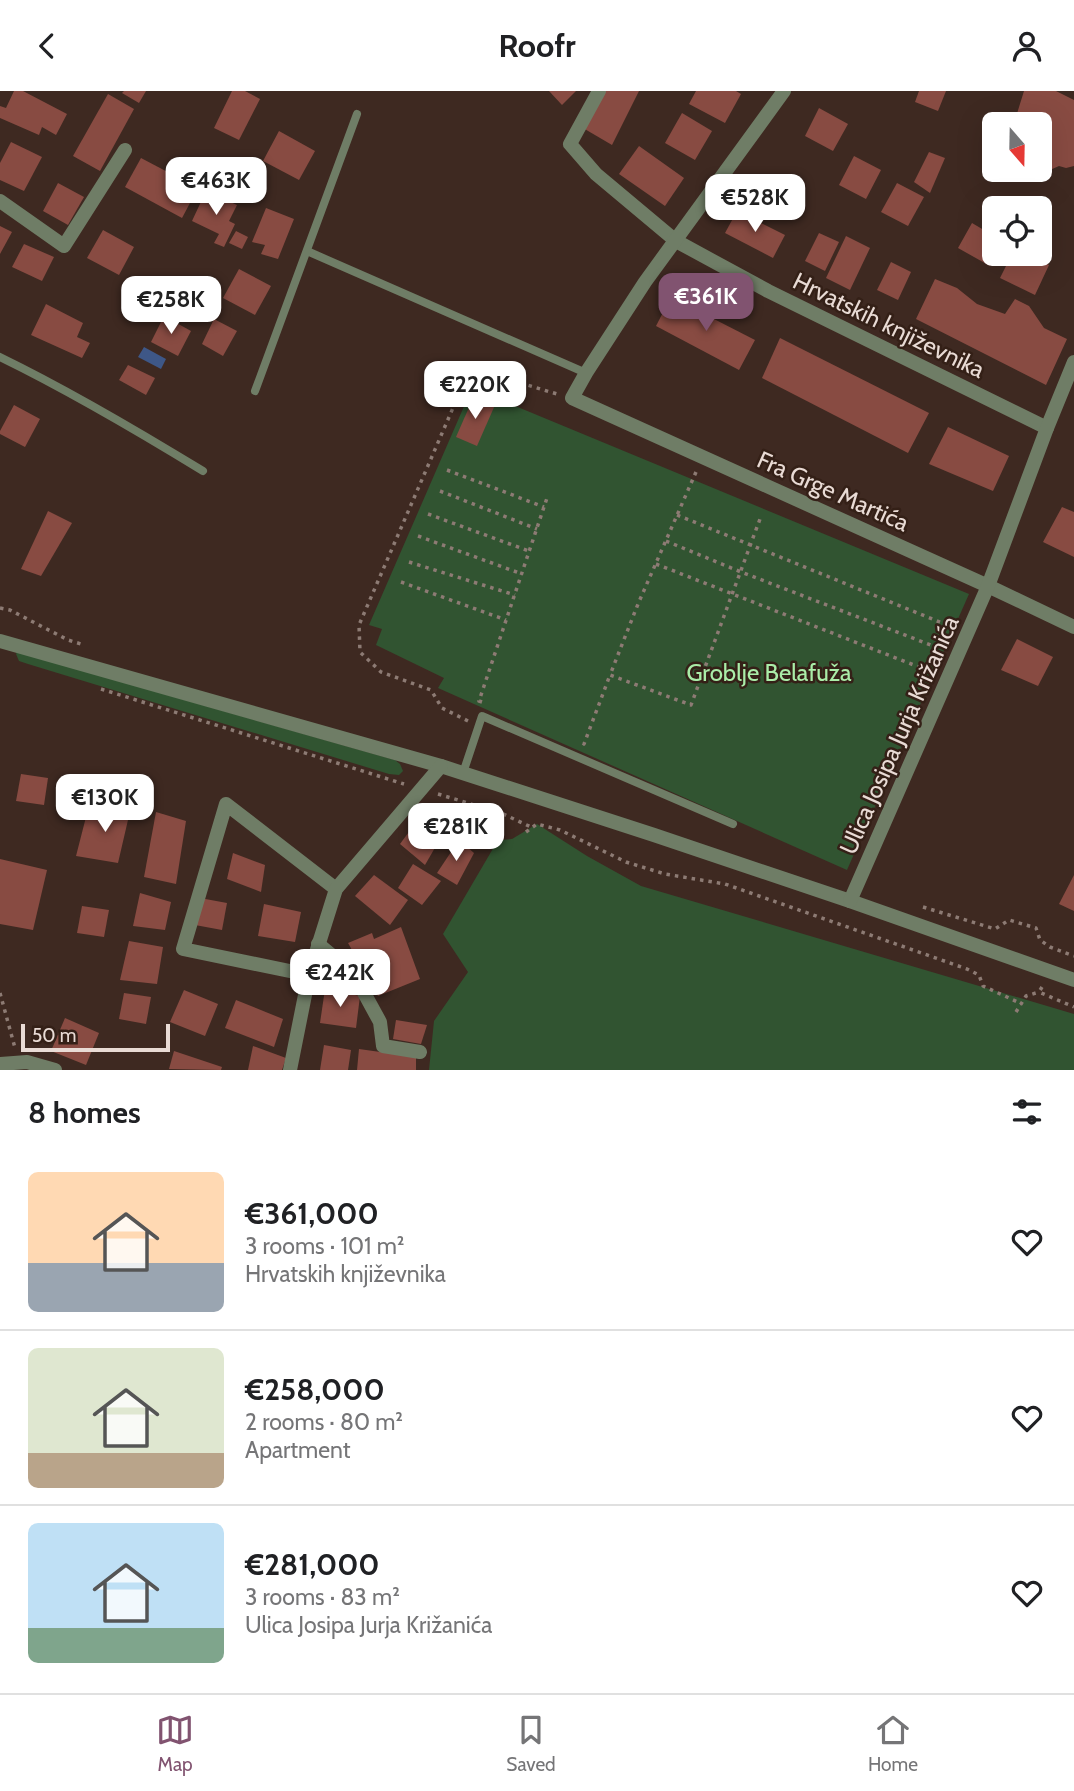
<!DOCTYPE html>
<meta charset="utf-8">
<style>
body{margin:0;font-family:Cabin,sans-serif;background:#f2f2f2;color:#202124;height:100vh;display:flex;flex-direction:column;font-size:26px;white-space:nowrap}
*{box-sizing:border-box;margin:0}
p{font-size:23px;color:#757577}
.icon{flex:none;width:38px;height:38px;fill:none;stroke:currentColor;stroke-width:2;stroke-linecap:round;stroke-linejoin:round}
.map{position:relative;height:979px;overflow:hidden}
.sheet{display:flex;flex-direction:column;background:#fff;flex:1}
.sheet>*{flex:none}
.needle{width:46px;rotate:160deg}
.tools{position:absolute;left:982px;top:21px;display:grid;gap:14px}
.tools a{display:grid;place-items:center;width:70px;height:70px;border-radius:10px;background:#fff;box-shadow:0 7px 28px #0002;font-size:35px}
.scale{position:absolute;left:21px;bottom:18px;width:149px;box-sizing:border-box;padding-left:7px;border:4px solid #e9dbd5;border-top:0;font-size:19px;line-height:24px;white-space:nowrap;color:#e9dbd5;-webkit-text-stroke:5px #342017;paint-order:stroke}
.price{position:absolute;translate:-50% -60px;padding:0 16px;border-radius:14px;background:#fff;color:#222;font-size:23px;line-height:46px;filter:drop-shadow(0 2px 4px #0008)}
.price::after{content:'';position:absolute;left:50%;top:42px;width:21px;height:16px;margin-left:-10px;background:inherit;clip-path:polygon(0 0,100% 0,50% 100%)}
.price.on{background:#815370;color:#fff}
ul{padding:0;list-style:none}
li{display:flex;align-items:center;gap:21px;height:175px;padding:0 28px}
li+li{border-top:2px solid #e0e0e0}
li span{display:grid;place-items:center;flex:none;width:196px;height:140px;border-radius:10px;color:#555}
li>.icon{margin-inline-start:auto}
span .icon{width:84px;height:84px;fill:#fffc;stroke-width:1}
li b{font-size:30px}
h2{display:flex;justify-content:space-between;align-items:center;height:84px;padding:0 28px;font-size:30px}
header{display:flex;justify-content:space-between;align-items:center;height:91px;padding:0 28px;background:#fff;font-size:32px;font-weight:800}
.tabs{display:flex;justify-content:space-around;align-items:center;height:98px;border-top:2px solid #e0e0e0;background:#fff;font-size:19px;color:#757577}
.tabs a{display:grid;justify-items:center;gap:4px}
.tabs .on{color:#815370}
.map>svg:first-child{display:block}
</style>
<header><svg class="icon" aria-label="back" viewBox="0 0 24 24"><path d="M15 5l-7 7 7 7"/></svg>Roofr<svg class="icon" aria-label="person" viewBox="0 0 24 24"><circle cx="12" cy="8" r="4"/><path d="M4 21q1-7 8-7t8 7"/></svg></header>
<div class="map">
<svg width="1074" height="979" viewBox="0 0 1074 979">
<rect width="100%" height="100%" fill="#3e2921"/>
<g fill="#315431">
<path d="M 472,297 L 969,503 L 847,779 L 438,597 L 444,587 L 376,554 L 382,538 L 369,534 Z"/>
<path d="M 17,561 L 395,669 L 400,673 L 403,680 L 399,684 L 389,683 L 28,573 L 19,570 L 16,563 Z"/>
<path d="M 537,733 L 587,765 L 641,795 L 1074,923 L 1074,979 L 429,979 L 434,930 L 468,881 L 443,843 L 498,749 L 512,748 Z"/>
</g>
<path fill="#3e5787" d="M 144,256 L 166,268 L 161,278 L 138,266 Z"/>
<g fill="#884b42">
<path d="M 14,0 L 23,0 L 67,23 L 56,44 L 42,36 L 39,44 L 0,27 L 0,15 L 6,17 Z"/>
<path d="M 124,0 L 146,0 L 139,12 L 122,2 Z"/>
<path d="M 232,0 L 245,0 L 260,8 L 239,49 L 214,37 Z"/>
<path d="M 549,0 L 576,0 L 562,14 Z"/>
<path d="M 604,0 L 639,0 L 612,54 L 583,37 Z"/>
<path d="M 696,0 L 736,0 L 741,3 L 725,32 L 689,13 Z"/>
<path d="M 919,0 L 946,0 L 938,20 L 915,11 Z"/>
<path d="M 1024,0 L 1056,0 L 1074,9 L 1074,75 L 1066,77 L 1059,75 L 1050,79 L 1043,77 L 1040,70 L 1040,33 L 1025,33 L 1015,29 Z"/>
<path d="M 108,3 L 134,18 L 100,80 L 73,65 Z"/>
<path d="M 819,17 L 848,33 L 833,60 L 805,45 Z"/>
<path d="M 682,22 L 712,40 L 695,69 L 665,52 Z"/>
<path d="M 279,40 L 315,60 L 299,89 L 263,70 Z"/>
<path d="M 11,51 L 42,66 L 24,100 L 0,89 L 0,72 Z"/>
<path d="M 639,55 L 684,87 L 665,115 L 619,83 Z"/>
<path d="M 929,61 L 945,67 L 930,102 L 914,91 Z"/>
<path d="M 854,65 L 881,79 L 866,108 L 839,94 Z"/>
<path d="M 141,67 L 198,97 L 182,127 L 125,96 Z"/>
<path d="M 58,92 L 84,106 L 68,134 L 43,120 Z"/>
<path d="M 897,92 L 924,106 L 908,135 L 881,121 Z"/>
<path d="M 206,100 L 237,114 L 229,130 L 235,133 L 224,156 L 214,152 L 219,143 L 192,130 Z"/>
<path d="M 266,117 L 294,128 L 278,168 L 261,163 L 265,154 L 252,151 Z"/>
<path d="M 737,120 L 785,144 L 773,167 L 725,142 Z"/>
<path d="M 972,132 L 994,145 L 994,163 L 997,163 L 990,175 L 958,157 Z"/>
<path d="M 0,135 L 12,141 L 0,163 Z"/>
<path d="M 103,139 L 134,156 L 119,184 L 87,167 Z"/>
<path d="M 236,140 L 248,146 L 242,158 L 229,152 Z"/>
<path d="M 819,142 L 839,151 L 825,180 L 805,170 Z"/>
<path d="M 846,145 L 870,157 L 850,199 L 826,187 Z"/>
<path d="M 24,153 L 54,166 L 42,190 L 12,176 Z"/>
<path d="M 1012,163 L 1027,163 L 1049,174 L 1035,204 L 1000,187 Z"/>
<path d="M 891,171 L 911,181 L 898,209 L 877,199 Z"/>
<path d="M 239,178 L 271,195 L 255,224 L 223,207 Z"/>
<path d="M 935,188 L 957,197 L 977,213 L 1005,223 L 1015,208 L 1029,215 L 1044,237 L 1067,248 L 1046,294 L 916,228 Z"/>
<path d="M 671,206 L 755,249 L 739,279 L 656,235 Z"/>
<path d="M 46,213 L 83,232 L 77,246 L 90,252 L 82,267 L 31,244 Z"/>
<path d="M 164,225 L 191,240 L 178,265 L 151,251 Z"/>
<path d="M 214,228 L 237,240 L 223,265 L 202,253 Z"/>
<path d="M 780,247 L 929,322 L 908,362 L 762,287 Z"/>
<path d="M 128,274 L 155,287 L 146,304 L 119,289 Z"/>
<path d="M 474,305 L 495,314 L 477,355 L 456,346 Z"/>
<path d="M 14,314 L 40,328 L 25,356 L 0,343 L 0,340 Z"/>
<path d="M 948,336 L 1009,365 L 993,400 L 929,373 Z"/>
<path d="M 1062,416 L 1074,421 L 1074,466 L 1043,451 Z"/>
<path d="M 48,420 L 72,432 L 41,485 L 21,478 Z"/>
<path d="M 1017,548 L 1053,566 L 1038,595 L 1001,579 Z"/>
<path d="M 21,683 L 48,687 L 44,714 L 16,710 Z"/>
<path d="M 109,710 L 131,716 L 118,772 L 76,765 L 86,726 L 102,729 Z"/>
<path d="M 156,721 L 186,730 L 176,793 L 144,786 Z"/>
<path d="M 417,730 L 440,748 L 425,774 L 400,753 Z"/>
<path d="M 459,749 L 474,762 L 457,794 L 437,782 Z"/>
<path d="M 233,762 L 265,774 L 261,801 L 227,788 Z"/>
<path d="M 0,768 L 47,779 L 33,839 L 0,833 Z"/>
<path d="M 413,773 L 441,790 L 422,814 L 398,797 Z"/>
<path d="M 374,784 L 408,809 L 390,834 L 355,805 Z"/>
<path d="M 1074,784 L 1074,820 L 1059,813 Z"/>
<path d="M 140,802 L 171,811 L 165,839 L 133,835 Z"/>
<path d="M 200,807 L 227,812 L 222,839 L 195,834 Z"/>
<path d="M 264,813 L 301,821 L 295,851 L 258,845 Z"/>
<path d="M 82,815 L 109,819 L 104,846 L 77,842 Z"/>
<path d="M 401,836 L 420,888 L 378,905 L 348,852 L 372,842 L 374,848 Z"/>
<path d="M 129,850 L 163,856 L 157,893 L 120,889 Z"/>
<path d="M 325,898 L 360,905 L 356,937 L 320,932 Z"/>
<path d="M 184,899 L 218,913 L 205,945 L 170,931 Z"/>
<path d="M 124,902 L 151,906 L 146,933 L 119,928 Z"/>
<path d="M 236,909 L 283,928 L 274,956 L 225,937 Z"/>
<path d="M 65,927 L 99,942 L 86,974 L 51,960 Z"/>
<path d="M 396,929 L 427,934 L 421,953 L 393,948 Z"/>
<path d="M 324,954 L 351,959 L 348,979 L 320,979 Z"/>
<path d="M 253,955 L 286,967 L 282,979 L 248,979 Z"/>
<path d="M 359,958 L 416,966 L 416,979 L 357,979 Z"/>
<path d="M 174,960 L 222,976 L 221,979 L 169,978 Z"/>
</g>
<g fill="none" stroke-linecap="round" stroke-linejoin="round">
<g stroke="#8d7b74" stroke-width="3.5" stroke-dasharray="3.5 5" stroke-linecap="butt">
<path d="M 447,379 L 544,416"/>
<path d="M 696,381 L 638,513 L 610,584 L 691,614 L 760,428"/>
<path d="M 440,400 L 537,438"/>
<path d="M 428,423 L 529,460"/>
<path d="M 677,424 L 947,534"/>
<path d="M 418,445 L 522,483"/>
<path d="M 666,450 L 741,481 L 936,556"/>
<path d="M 409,471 L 515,504"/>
<path d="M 656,473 L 924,578"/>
<path d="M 401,491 L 506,529"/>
<path d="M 0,517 L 10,519 L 68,549 L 81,553"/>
<path d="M 101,598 L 404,693"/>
<path d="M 482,611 L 479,610 L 548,404"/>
<path d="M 468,630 L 442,617 L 431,599 L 381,581 L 360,561 L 359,534 L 459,303 L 472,297 L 504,287 L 557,303"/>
<path d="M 583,652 L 584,653 L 610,584"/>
<path d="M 438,703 L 501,722 L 531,736"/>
<path d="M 526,741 L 537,733 L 560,739 L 626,771 L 665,783 L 725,793 L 967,878 L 979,884 L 983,895 L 1022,913"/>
<path d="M 923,816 L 995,838 L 1009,829 L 1036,837 L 1040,849 L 1050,856 L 1074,865"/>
<path d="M 1042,896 L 1039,901 L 1074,916"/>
<path d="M 0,902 L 15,957"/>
<path d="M 1016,921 L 1026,905 L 1039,901"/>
</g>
<g stroke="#6f7d66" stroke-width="8">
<path d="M 307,160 L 586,282"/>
<path d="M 0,266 C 70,300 136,339 203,380"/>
<path d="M 255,300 L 357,23"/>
<path d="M 463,682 L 482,625 L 733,733"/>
</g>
<g stroke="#6f7d66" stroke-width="14">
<path d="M 599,0 L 570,53 L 596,83 L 676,150 L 768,200 L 1047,337"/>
<path d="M 784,0 L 645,191 L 586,282 L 572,307 L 988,495 L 1074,536"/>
<path d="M 0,110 L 64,155 L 125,59"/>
<path d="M 0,550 L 441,675 L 654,744 L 850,810 L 1074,889"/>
<path d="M 850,810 L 988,495 L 1047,337 L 1074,271"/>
<path d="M 318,853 L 342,873 L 362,898 L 380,931 L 383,955 L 420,961"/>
<path d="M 309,884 L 183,858 L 226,713 L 336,798"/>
<path d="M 0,973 L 27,971 L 55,979"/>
<path d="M 290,979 L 309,884 L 336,798 L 441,675"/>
</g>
</g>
<g text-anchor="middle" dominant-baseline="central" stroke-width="5" stroke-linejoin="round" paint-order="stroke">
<g font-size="24" fill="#e9dbd5" stroke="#342017">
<text transform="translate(889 234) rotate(26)">Hrvatskih književnika</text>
<text transform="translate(833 400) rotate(24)">Fra Grge Martića</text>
<text transform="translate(899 644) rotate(-66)">Ulica Josipa Jurja Križanića</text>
</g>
<g font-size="24" fill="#aaeda8" stroke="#342017">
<text x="769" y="581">Groblje Belafuža</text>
</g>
</g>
</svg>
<div class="tools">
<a><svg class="needle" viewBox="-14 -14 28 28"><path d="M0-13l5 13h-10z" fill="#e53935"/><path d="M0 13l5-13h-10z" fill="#757577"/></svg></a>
<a><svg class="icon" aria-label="locate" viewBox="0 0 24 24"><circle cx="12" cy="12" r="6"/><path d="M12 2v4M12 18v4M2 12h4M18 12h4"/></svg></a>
</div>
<div class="scale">50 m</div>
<b class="price" style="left:216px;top:126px">€463K</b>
<b class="price" style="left:755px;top:143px">€528K</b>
<b class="price on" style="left:706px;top:242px">€361K</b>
<b class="price" style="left:171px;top:245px">€258K</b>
<b class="price" style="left:475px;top:330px">€220K</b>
<b class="price" style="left:105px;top:743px">€130K</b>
<b class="price" style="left:456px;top:772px">€281K</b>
<b class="price" style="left:340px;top:918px">€242K</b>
</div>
<section class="sheet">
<h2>8 homes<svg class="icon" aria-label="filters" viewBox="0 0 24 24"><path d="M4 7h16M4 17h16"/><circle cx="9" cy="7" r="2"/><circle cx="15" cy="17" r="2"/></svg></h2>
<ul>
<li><span style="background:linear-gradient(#ffd9b3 65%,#9aa5b1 0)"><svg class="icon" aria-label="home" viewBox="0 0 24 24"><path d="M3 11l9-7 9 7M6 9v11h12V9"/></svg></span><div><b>€361,000</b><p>3 rooms · 101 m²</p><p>Hrvatskih književnika</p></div><svg class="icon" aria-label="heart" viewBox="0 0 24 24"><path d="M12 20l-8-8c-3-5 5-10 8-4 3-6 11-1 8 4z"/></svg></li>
<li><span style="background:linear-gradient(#dfe7d0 75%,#b9a48a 0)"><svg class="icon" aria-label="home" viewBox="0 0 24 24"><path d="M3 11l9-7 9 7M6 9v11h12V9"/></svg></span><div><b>€258,000</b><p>2 rooms · 80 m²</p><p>Apartment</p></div><svg class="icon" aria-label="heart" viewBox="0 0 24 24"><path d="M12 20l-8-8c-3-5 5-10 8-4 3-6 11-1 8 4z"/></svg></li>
<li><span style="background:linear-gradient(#bfe0f5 75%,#7fa58c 0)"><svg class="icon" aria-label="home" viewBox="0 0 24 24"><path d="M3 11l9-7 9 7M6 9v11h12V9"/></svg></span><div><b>€281,000</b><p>3 rooms · 83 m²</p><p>Ulica Josipa Jurja Križanića</p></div><svg class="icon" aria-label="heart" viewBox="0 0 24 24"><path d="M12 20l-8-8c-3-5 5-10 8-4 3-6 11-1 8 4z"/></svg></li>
</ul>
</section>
<nav class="tabs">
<a class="on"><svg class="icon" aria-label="map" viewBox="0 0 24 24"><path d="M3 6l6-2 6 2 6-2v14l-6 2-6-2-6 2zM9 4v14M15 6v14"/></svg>Map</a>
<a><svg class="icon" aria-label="saved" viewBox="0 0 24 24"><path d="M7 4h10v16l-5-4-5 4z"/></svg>Saved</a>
<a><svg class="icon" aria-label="home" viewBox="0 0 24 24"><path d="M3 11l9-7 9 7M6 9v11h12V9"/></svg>Home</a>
</nav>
